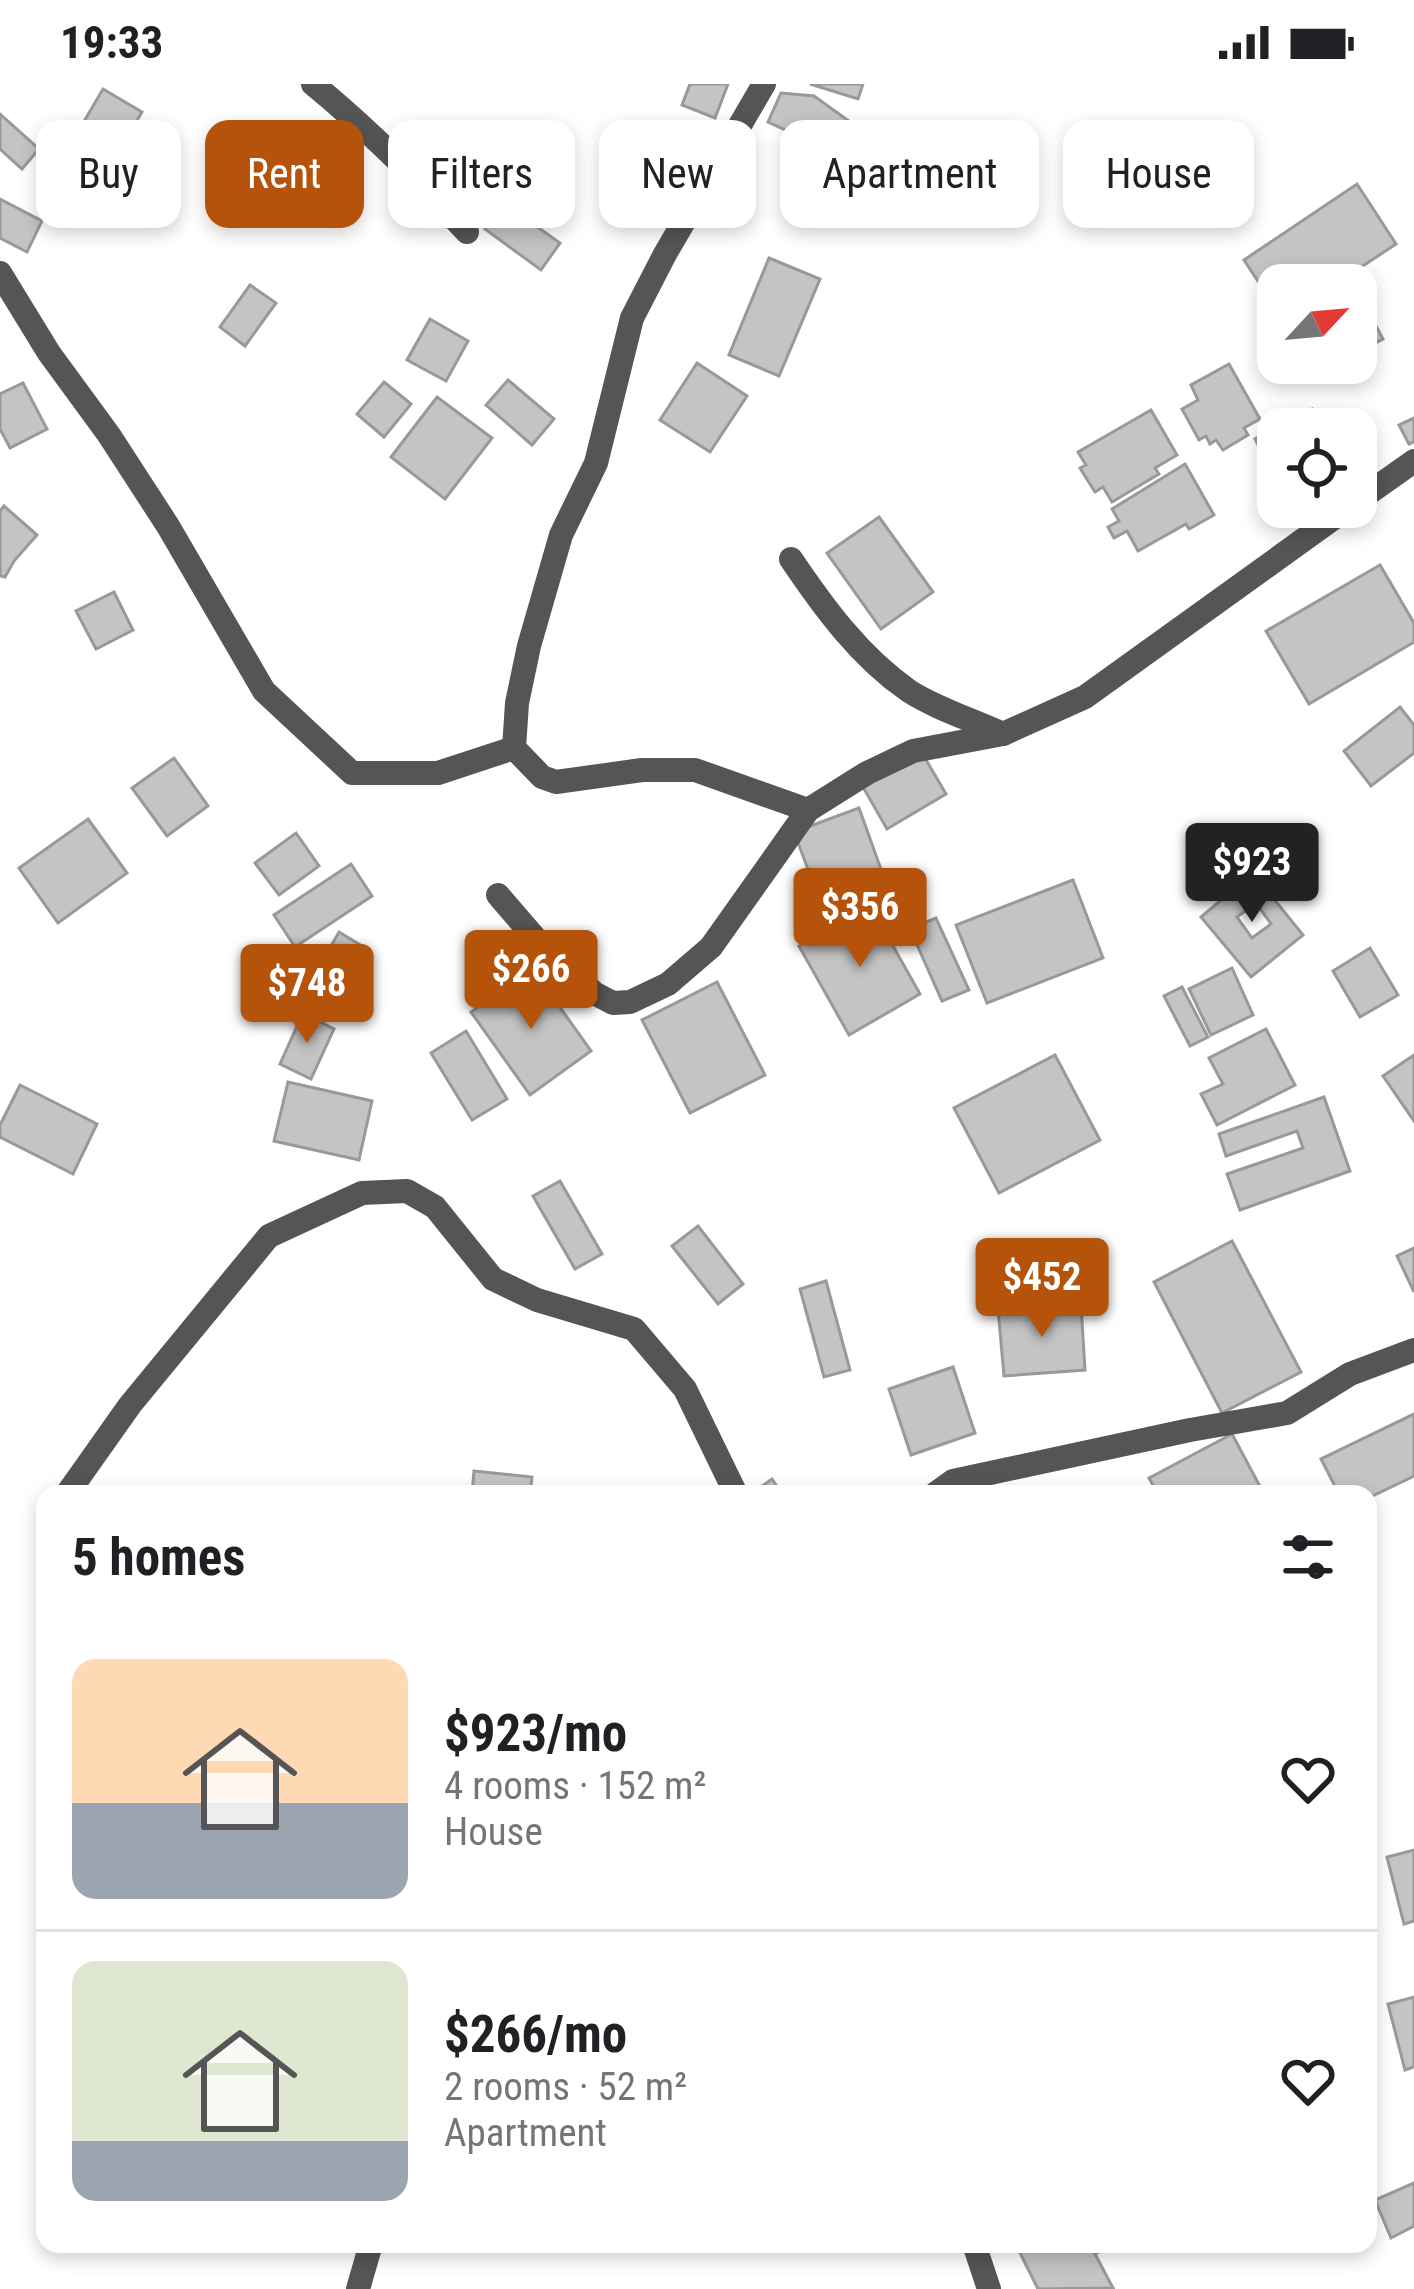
<!DOCTYPE html>
<meta charset="utf-8">
<style>
body{margin:0;font-family:"Roboto Condensed",sans-serif;background:#f6f6f6;color:#202124;height:100vh;display:flex;flex-direction:column;font-size:45px;white-space:nowrap}
*{box-sizing:border-box;margin:0}
p{font-size:39px;color:#757577}
.icon{flex:none;width:66px;height:66px;fill:none;stroke:currentColor;stroke-width:2;stroke-linecap:round;stroke-linejoin:round}
.map{position:relative;flex:1;overflow:hidden}
.panel{position:absolute;left:36px;top:1401px;width:1341px;height:768px;display:flex;flex-direction:column;background:#fff;border-radius:24px;box-shadow:0 6px 18px #0003}
.panel>*{flex:none}
.guide{position:absolute;left:36px;top:36px;width:1344px;height:108px;display:flex;gap:24px}
.needle{width:78px;rotate:64deg}
.fabs{position:absolute;left:1257px;top:180px;display:grid;gap:24px}
.fabs a{display:grid;place-items:center;width:120px;height:120px;border-radius:24px;background:#fff;box-shadow:0 6px 18px #0003;font-size:60px}
.price{position:absolute;translate:-50% -102px;padding:0 27px;border-radius:12px;background:#b45309;color:#fff;font-size:39px;line-height:78px;filter:drop-shadow(0 3px 6px #0008)}
.price::after{content:'';position:absolute;left:50%;top:72px;width:36px;height:27px;margin-left:-18px;background:inherit;clip-path:polygon(0 0,100% 0,50% 100%)}
.price.on{background:#222;color:#fff}
ul{padding:0;list-style:none}
li{display:flex;align-items:center;gap:36px;height:300px;padding:0 36px}
li+li{border-top:3px solid #e0e0e0}
li span{display:grid;place-items:center;flex:none;width:336px;height:240px;border-radius:24px;color:#555}
li>.icon{margin-inline-start:auto}
span .icon{width:144px;height:144px;fill:#fffc;stroke-width:1}
li b{font-size:51px}
h2{display:flex;justify-content:space-between;align-items:center;height:144px;padding:0 36px;font-size:51px}
.chip{padding:0 42px;border-radius:24px;background:#fff;box-shadow:0 6px 18px #0003;font-size:42px;line-height:108px}
.chip.on{background:#b45309;color:#fff}
.status{display:flex;justify-content:space-between;align-items:center;height:84px;padding:0 60px;background:#fff;direction:ltr}
.status svg{height:33px;fill:currentColor}
.map>svg:first-child{display:block}
</style>
<div class="status"><b>19:33</b><svg viewBox="0 0 49 12"><path d="M0 12V9h3v3zM5 12V6h3v6zM10 12V3h3v9zM15 12V0h3v12zM26 1h20v11H26zM47 4h2v5h-2z"/></svg></div>
<div class="map">
<svg width="1414" height="2205" viewBox="0 0 1414 2205">
<rect width="100%" height="100%" fill="#fff"/>
<g fill="#c4c4c4" stroke="#999" stroke-width="3" fill-rule="evenodd">
<path d="M 690,0 L 728,0 L 715,34 L 682,21 Z"/>
<path d="M 810,0 L 863,0 L 858,15 Z"/>
<path d="M 103,5 L 142,28 L 97,105 L 58,82 Z"/>
<path d="M 781,9 L 814,12 L 860,45 L 846,74 L 768,38 Z"/>
<path d="M 0,30 L 39,65 L 22,85 L 0,65 Z"/>
<path d="M 1227,68 L 1238,94 L 1217,103 L 1228,128 L 1207,137 L 1186,86 Z"/>
<path d="M 1357,100 L 1396,160 L 1334,201 L 1278,201 L 1278,228 L 1244,176 Z"/>
<path d="M 0,115 L 42,137 L 27,168 L 0,154 Z"/>
<path d="M 504,119 L 560,159 L 541,186 L 485,145 Z"/>
<path d="M 769,174 L 820,195 L 779,292 L 729,271 Z"/>
<path d="M 250,201 L 276,219 L 245,262 L 220,243 Z"/>
<path d="M 1358,208 L 1383,255 L 1356,269 L 1356,209 Z"/>
<path d="M 430,235 L 468,257 L 446,297 L 407,276 Z"/>
<path d="M 697,279 L 747,312 L 710,368 L 660,336 Z"/>
<path d="M 1229,280 L 1260,335 L 1244,344 L 1248,351 L 1223,366 L 1216,356 L 1210,360 L 1206,352 L 1199,356 L 1182,325 L 1198,316 L 1191,301 Z"/>
<path d="M 508,296 L 554,335 L 532,361 L 486,321 Z"/>
<path d="M 384,298 L 411,320 L 384,353 L 357,330 Z"/>
<path d="M 23,299 L 47,345 L 10,364 L 0,345 L 0,310 Z"/>
<path d="M 437,313 L 492,354 L 445,415 L 391,373 Z"/>
<path d="M 1312,325 L 1322,345 L 1278,345 L 1278,400 L 1255,355 Z"/>
<path d="M 1151,326 L 1177,371 L 1155,384 L 1159,390 L 1112,418 L 1103,403 L 1095,408 L 1080,384 L 1086,381 L 1078,368 Z"/>
<path d="M 1414,334 L 1414,358 L 1409,360 L 1399,341 Z"/>
<path d="M 1185,380 L 1214,431 L 1189,445 L 1186,440 L 1138,467 L 1127,447 L 1114,454 L 1108,443 L 1119,437 L 1112,425 Z"/>
<path d="M 4,422 L 37,451 L 14,477 L 5,493 L 0,492 L 0,427 Z"/>
<path d="M 879,433 L 933,508 L 881,545 L 827,469 Z"/>
<path d="M 1380,481 L 1414,539 L 1414,558 L 1309,620 L 1266,547 Z"/>
<path d="M 114,508 L 133,546 L 96,565 L 76,527 Z"/>
<path d="M 1400,623 L 1414,641 L 1414,669 L 1371,702 L 1344,667 Z"/>
<path d="M 922,669 L 946,710 L 887,745 L 863,703 Z"/>
<path d="M 174,674 L 208,722 L 167,752 L 132,704 Z"/>
<path d="M 859,724 L 882,788 L 818,812 L 794,748 Z"/>
<path d="M 88,735 L 127,789 L 58,839 L 19,784 Z"/>
<path d="M 296,749 L 319,782 L 279,811 L 255,779 Z"/>
<path d="M 351,780 L 372,812 L 295,863 L 274,831 Z"/>
<path d="M 1253,789 L 1303,851 L 1251,893 L 1201,833 ZM 1256,819 L 1271,840 L 1252,854 L 1237,833 Z"/>
<path d="M 1073,796 L 1103,874 L 987,919 L 956,841 Z"/>
<path d="M 870,821 L 920,910 L 849,951 L 799,862 Z"/>
<path d="M 936,834 L 969,906 L 942,917 L 910,845 Z"/>
<path d="M 339,848 L 367,865 L 343,905 L 316,888 Z"/>
<path d="M 1370,864 L 1398,911 L 1360,933 L 1333,887 Z"/>
<path d="M 532,884 L 591,967 L 530,1011 L 471,928 Z"/>
<path d="M 1232,884 L 1253,931 L 1211,951 L 1189,905 Z"/>
<path d="M 717,898 L 765,991 L 690,1029 L 642,936 Z"/>
<path d="M 1182,903 L 1208,953 L 1190,962 L 1164,912 Z"/>
<path d="M 303,929 L 334,945 L 311,995 L 280,980 Z"/>
<path d="M 1266,945 L 1295,1001 L 1217,1041 L 1201,1010 L 1223,1000 L 1209,974 Z"/>
<path d="M 466,947 L 507,1015 L 472,1036 L 431,969 Z"/>
<path d="M 1055,971 L 1100,1056 L 999,1109 L 954,1024 Z"/>
<path d="M 1414,971 L 1414,1037 L 1383,992 Z"/>
<path d="M 288,998 L 372,1017 L 359,1076 L 274,1057 Z"/>
<path d="M 20,1001 L 97,1040 L 73,1090 L 0,1053 L 0,1041 Z"/>
<path d="M 1324,1013 L 1350,1087 L 1240,1126 L 1227,1090 L 1303,1064 L 1297,1047 L 1226,1072 L 1219,1050 Z"/>
<path d="M 560,1097 L 602,1170 L 575,1185 L 533,1112 Z"/>
<path d="M 698,1142 L 743,1200 L 718,1220 L 672,1162 Z"/>
<path d="M 1232,1157 L 1301,1288 L 1222,1329 L 1154,1198 Z"/>
<path d="M 1414,1164 L 1414,1208 L 1397,1172 Z"/>
<path d="M 1054,1165 L 1056,1201 L 1003,1204 L 1000,1169 Z"/>
<path d="M 826,1197 L 850,1286 L 824,1293 L 800,1205 Z"/>
<path d="M 1081,1220 L 1085,1286 L 1004,1292 L 998,1225 Z"/>
<path d="M 953,1283 L 975,1349 L 911,1371 L 889,1305 Z"/>
<path d="M 1414,1330 L 1414,1392 L 1368,1414 L 1368,1410 L 1339,1410 L 1321,1375 Z"/>
<path d="M 1232,1350 L 1264,1410 L 1158,1410 L 1149,1394 Z"/>
<path d="M 474,1387 L 532,1393 L 530,1410 L 472,1410 Z"/>
<path d="M 772,1395 L 782,1410 L 751,1410 Z"/>
<path d="M 1414,1766 L 1414,1837 L 1404,1840 L 1387,1773 Z"/>
<path d="M 1414,1913 L 1414,1983 L 1405,1986 L 1388,1920 Z"/>
<path d="M 1414,2099 L 1414,2142 L 1391,2154 L 1375,2116 Z"/>
<path d="M 1034,2160 L 1101,2160 L 1103,2166 L 1095,2170 L 1113,2204 L 1038,2205 L 1019,2167 Z"/>
</g>
<g fill="none" stroke-linecap="round" stroke-linejoin="round">
<g stroke="#555" stroke-width="24">
<path d="M 313,0 C 369,46 419,96 467,148"/>
<path d="M 764,0 L 665,170 L 632,234 L 596,379 L 561,451 L 529,562 L 517,619 L 514,664 L 542,693 L 556,698 L 642,686 L 695,686 L 808,726 L 867,689 L 913,667 L 1003,650 L 1085,613 L 1349,423"/>
<path d="M 0,189 L 49,269 L 109,351 L 168,442 L 264,607 L 352,689 L 438,689 L 514,664"/>
<path d="M 1356,418 L 1414,377"/>
<path d="M 791,475 C 824,524 860,573 909,607 C 937,625 973,636 1003,650"/>
<path d="M 498,811 L 542,862 L 594,909 L 613,919 L 630,918 L 668,900 L 711,863 L 808,726"/>
<path d="M 67,1410 L 130,1321 L 269,1152 L 362,1109 L 407,1107 L 435,1123 L 493,1195 L 537,1216 L 634,1245 L 685,1305 L 736,1410"/>
<path d="M 935,1410 L 953,1397 L 1190,1346 L 1287,1329 L 1350,1290 L 1414,1266"/>
<path d="M 974,2160 L 989,2205"/>
<path d="M 358,2205 L 371,2160"/>
</g>
</g>
</svg>
<div class="fabs">
<a><svg class="needle" viewBox="-14 -14 28 28"><path d="M0-13l5 13h-10z" fill="#e53935"/><path d="M0 13l5-13h-10z" fill="#757577"/></svg></a>
<a><svg class="icon" aria-label="locate" viewBox="0 0 24 24"><circle cx="12" cy="12" r="6"/><path d="M12 2v4M12 18v4M2 12h4M18 12h4"/></svg></a>
</div>
<b class="price on" style="left:1252px;top:841px">$923</b>
<b class="price" style="left:860px;top:886px">$356</b>
<b class="price" style="left:531px;top:948px">$266</b>
<b class="price" style="left:307px;top:962px">$748</b>
<b class="price" style="left:1042px;top:1256px">$452</b>
<div class="guide">
<a class="chip">Buy</a>
<a class="chip on">Rent</a>
<a class="chip">Filters</a>
<a class="chip">New</a>
<a class="chip">Apartment</a>
<a class="chip">House</a>
</div>
<section class="panel">
<h2>5 homes<svg class="icon" aria-label="filters" viewBox="0 0 24 24"><path d="M4 7h16M4 17h16"/><circle cx="9" cy="7" r="2"/><circle cx="15" cy="17" r="2"/></svg></h2>
<ul>
<li><span style="background:linear-gradient(#ffd9b3 60%,#9aa5b1 0)"><svg class="icon" aria-label="home" viewBox="0 0 24 24"><path d="M3 11l9-7 9 7M6 9v11h12V9"/></svg></span><div><b>$923/mo</b><p>4 rooms · 152 m²</p><p>House</p></div><svg class="icon" aria-label="heart" viewBox="0 0 24 24"><path d="M12 20l-8-8c-3-5 5-10 8-4 3-6 11-1 8 4z"/></svg></li>
<li><span style="background:linear-gradient(#dfe7d0 75%,#9aa5b1 0)"><svg class="icon" aria-label="home" viewBox="0 0 24 24"><path d="M3 11l9-7 9 7M6 9v11h12V9"/></svg></span><div><b>$266/mo</b><p>2 rooms · 52 m²</p><p>Apartment</p></div><svg class="icon" aria-label="heart" viewBox="0 0 24 24"><path d="M12 20l-8-8c-3-5 5-10 8-4 3-6 11-1 8 4z"/></svg></li>
</ul>
</section>
</div>
